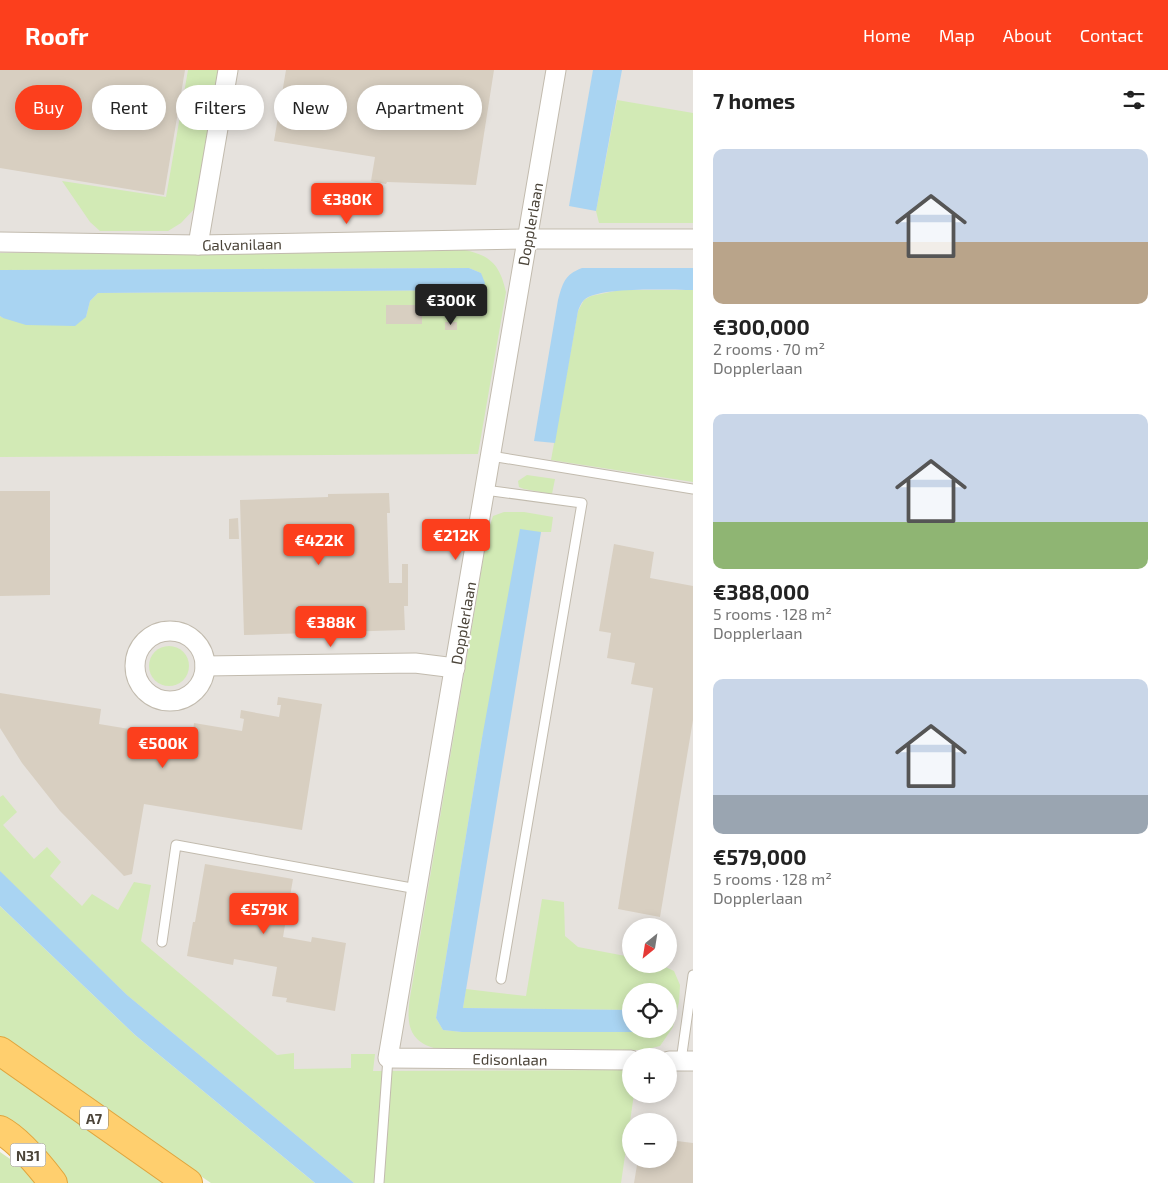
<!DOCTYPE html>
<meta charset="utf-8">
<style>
body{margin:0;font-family:"Exo 2",sans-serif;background:#f6f6f6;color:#222;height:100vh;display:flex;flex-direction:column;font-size:19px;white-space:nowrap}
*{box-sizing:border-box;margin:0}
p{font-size:16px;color:#767676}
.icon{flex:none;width:28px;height:28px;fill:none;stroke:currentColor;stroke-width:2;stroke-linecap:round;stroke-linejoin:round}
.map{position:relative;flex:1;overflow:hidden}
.panel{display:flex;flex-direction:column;background:#fff;width:475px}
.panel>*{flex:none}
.guide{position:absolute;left:15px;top:15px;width:475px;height:45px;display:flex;gap:10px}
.needle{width:32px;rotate:210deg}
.fabs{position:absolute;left:622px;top:848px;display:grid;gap:10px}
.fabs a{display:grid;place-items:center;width:55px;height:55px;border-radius:50%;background:#fff;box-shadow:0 2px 12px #0003;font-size:25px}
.price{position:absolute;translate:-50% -42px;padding:0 11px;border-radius:5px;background:#fc3f1d;color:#fff;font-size:16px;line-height:32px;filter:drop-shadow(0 1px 2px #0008)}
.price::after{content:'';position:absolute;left:50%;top:30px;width:15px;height:11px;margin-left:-8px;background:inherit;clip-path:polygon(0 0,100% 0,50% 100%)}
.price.active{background:#222;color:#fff}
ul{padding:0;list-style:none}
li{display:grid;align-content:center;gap:10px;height:265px;padding:0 20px}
li span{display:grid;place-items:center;height:155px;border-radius:10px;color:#555}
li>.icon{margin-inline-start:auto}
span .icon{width:90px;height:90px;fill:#fffc;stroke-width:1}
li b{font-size:21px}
h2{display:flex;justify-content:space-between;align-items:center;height:60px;padding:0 20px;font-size:21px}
.chip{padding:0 18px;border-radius:22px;background:#fff;box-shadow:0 2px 12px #0003;font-size:18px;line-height:45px}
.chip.active{background:#fc3f1d;color:#fff}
header{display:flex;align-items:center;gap:30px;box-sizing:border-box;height:70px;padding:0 25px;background:#fc3f1d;color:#fff}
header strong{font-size:24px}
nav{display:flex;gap:28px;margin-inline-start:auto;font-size:18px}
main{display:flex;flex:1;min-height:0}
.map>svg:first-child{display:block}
</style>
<header>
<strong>Roofr</strong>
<nav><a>Home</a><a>Map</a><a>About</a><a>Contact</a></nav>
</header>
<main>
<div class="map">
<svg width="693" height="1113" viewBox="0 0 693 1113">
<rect width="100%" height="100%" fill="#f6f3ec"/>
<path fill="#e6e2dd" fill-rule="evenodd" d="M 0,0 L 693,0 L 693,1113 L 341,1113 L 0,822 ZM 631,856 L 669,856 L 669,894 L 631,894 ZM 631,921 L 669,921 L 669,959 L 631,959 ZM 631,986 L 669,986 L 669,1024 L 631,1024 ZM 631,1051 L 669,1051 L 669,1089 L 631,1089 Z"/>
<g fill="#d2eab5">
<path d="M 188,0 L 221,0 L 197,136 L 181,153 L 168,161 L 100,161 L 90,152 L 62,111 L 166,127 Z"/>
<path d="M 617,30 L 693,43 L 693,153 L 599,153 L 596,141 Z"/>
<path d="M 465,180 C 492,186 500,196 506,222 L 478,384 L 0,387 L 0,246 L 3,248 L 86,247 L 90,231 L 98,223 L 474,220 L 483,218 L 481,203 L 469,198 L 0,200 L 0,183 Z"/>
<path d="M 620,220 L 693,220 L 693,412 L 551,390 L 578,241 L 584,230 L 591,226 Z"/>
<path d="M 527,405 L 555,409 L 552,424 L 524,419 L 519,417 L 518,411 Z"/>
<path d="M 504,442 L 524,442 L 553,447 L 551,462 L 541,462 L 482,668 L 436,948 L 443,960 L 462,962 L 646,962 L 647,959 L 669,959 L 669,921 L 631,921 L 631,940 L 463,938 L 466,919 L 526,926 L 542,829 L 564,832 L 565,866 L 578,877 L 631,887 L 631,894 L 659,894 L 674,901 L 680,915 L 679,932 L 673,957 L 660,976 L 643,980 L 438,979 C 396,970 410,934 414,903 L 488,461 L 493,446 Z"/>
<circle cx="169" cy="596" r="20"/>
<path d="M 3,725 L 17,742 L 3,755 L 34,789 L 47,777 L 61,792 L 50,806 L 82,836 L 92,824 L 118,840 L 134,812 L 151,815 L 141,871 L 277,985 L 294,983 L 294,999 L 351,998 L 351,984 L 375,984 L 373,1001 L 631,1000 L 631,1024 L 634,1024 L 621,1113 L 354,1113 L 127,925 L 2,804 L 0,801 L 0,727 Z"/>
<path d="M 0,836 L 135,965 L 315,1113 L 211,1113 L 150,1072 L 96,1031 L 50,1005 L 0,967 Z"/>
<path d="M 0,995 L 165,1113 L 65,1113 L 0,1051 Z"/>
<path d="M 0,1082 L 26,1100 L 38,1113 L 0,1113 Z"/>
</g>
<g fill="#a9d4f2">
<path d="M 593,0 L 622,0 L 596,141 L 569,136 Z"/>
<path d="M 469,198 L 481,203 L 485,213 L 483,218 L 474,220 L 98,223 L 90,231 L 86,247 L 75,256 L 26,255 L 3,248 L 0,246 L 0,200 Z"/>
<path d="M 582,198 L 693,198 L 693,220 C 671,220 598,216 584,230 C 581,233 579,238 578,241 L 555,373 L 534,371 L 558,230 C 563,213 564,205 582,198 Z"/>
<path d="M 520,459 L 541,462 L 463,938 L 631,940 L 631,959 L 647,959 L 647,962 L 462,962 L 443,960 L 436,948 L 482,668 Z"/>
<path d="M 0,801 L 127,925 L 354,1113 L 315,1113 L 135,965 L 0,836 Z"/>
</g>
<g fill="#d8cfc1">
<path d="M 0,0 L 185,0 L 164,125 L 0,98 Z"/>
<path d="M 286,0 L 494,0 L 476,115 L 387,112 L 386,114 L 371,111 L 375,87 L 274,71 Z"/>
<rect x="386" y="235" width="36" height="19"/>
<rect x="445" y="252" width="12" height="8"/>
<path d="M 0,421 L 50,421 L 50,525 L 0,526 Z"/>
<path d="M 389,423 L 390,443 L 387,443 L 389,513 L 402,513 L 402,494 L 408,494 L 408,536 L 404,536 L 405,560 L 244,565 L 240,430 L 328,427 L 328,424 Z"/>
<path d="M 238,448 L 239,469 L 229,469 L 229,449 Z"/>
<path d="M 614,474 L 654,482 L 650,508 L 693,516 L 693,650 L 660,847 L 618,839 L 653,618 L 631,614 L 635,593 L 607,588 L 611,563 L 599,561 Z"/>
<path d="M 0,623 L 101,639 L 99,654 L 196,670 L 197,661 L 193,661 L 194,653 L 242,661 L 244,649 L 240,648 L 241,640 L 279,647 L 281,635 L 277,635 L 278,627 L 322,634 L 302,760 L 144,734 L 132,804 L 124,806 L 60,741 L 22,693 L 0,658 Z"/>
<path d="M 205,794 L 293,809 L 283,867 L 311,872 L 312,867 L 346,873 L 335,941 L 286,932 L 287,928 L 272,926 L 277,897 L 234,889 L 233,895 L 187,886 L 193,852 L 195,852 Z"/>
<path d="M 669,1070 L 693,1073 L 693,1113 L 634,1113 L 638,1089 L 669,1089 Z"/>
</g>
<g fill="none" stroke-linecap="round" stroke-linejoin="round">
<g stroke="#c2bbae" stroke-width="11">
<g id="lane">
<path d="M 491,386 L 693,419"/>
<path d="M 485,420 L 582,433 L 501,909"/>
<path d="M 162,872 L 176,775 L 417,819"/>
<path d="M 681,991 L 693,905"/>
<path d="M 379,1113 L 388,988"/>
</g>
</g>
<g stroke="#c2bbae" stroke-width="21">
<g id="street">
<path d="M 556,0 L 388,988 L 631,990"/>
<path d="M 0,172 L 198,175 L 527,169 L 693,169"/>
<path d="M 198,175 L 228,0"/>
<circle cx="170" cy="596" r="35"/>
<path d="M 205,596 L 415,593 L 455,598"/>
<path d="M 669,991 L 693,991"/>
</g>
</g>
<g stroke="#e0a43c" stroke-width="30">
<g id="highway">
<path d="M 0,981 L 188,1113"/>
<path d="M 0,1060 C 19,1070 40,1096 53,1113"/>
</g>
</g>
<use href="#lane" stroke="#fff" stroke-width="9"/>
<use href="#street" stroke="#fff" stroke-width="19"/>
<use href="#highway" stroke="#ffcf6e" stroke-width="28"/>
</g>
<g text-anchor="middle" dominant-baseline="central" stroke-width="4" stroke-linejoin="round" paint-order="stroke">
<g fill="#fff" stroke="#817c74" stroke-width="1">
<rect x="80" y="1036.5" width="28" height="23" rx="4"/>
<rect x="10.5" y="1073.5" width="35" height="23" rx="4"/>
</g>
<g font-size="14" font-weight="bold" fill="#4b4439">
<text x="94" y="1048">A7</text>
<text x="28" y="1085">N31</text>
</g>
<g font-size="15" fill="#4b4439" stroke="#fff">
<text transform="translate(530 154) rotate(-80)">Dopplerlaan</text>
<text transform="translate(242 174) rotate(-1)">Galvanilaan</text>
<text transform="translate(463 553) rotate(-80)">Dopplerlaan</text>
<text transform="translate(510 989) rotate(1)">Edisonlaan</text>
</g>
</g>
</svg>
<div class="fabs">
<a><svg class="needle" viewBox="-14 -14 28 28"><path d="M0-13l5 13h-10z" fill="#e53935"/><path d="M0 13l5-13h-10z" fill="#767676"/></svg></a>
<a><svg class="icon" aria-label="locate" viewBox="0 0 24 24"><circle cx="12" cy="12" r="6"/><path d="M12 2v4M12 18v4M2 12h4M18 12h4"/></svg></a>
<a>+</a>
<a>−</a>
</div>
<b class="price" style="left:347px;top:155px">€380K</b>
<b class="price active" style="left:451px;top:256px">€300K</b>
<b class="price" style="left:456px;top:491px">€212K</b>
<b class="price" style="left:319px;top:496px">€422K</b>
<b class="price" style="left:331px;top:578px">€388K</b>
<b class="price" style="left:163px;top:699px">€500K</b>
<b class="price" style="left:264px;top:865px">€579K</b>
<div class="guide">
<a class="chip active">Buy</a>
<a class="chip">Rent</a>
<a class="chip">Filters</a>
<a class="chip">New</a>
<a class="chip">Apartment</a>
</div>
</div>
<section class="panel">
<h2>7 homes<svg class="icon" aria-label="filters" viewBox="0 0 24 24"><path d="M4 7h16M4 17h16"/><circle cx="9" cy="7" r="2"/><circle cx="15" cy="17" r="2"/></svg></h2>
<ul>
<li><span style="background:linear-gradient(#c9d6e8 60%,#b9a48a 0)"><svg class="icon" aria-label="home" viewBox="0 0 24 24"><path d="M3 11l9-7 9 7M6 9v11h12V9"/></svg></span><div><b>€300,000</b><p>2 rooms · 70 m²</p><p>Dopplerlaan</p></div></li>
<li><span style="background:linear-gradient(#c9d6e8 70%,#8fb573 0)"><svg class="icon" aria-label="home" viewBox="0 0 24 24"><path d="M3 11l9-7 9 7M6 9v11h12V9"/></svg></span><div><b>€388,000</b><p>5 rooms · 128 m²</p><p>Dopplerlaan</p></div></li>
<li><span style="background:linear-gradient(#c9d6e8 75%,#9aa5b1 0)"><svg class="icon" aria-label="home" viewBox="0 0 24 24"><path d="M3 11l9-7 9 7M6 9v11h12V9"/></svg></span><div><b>€579,000</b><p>5 rooms · 128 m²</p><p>Dopplerlaan</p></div></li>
</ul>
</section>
</main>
